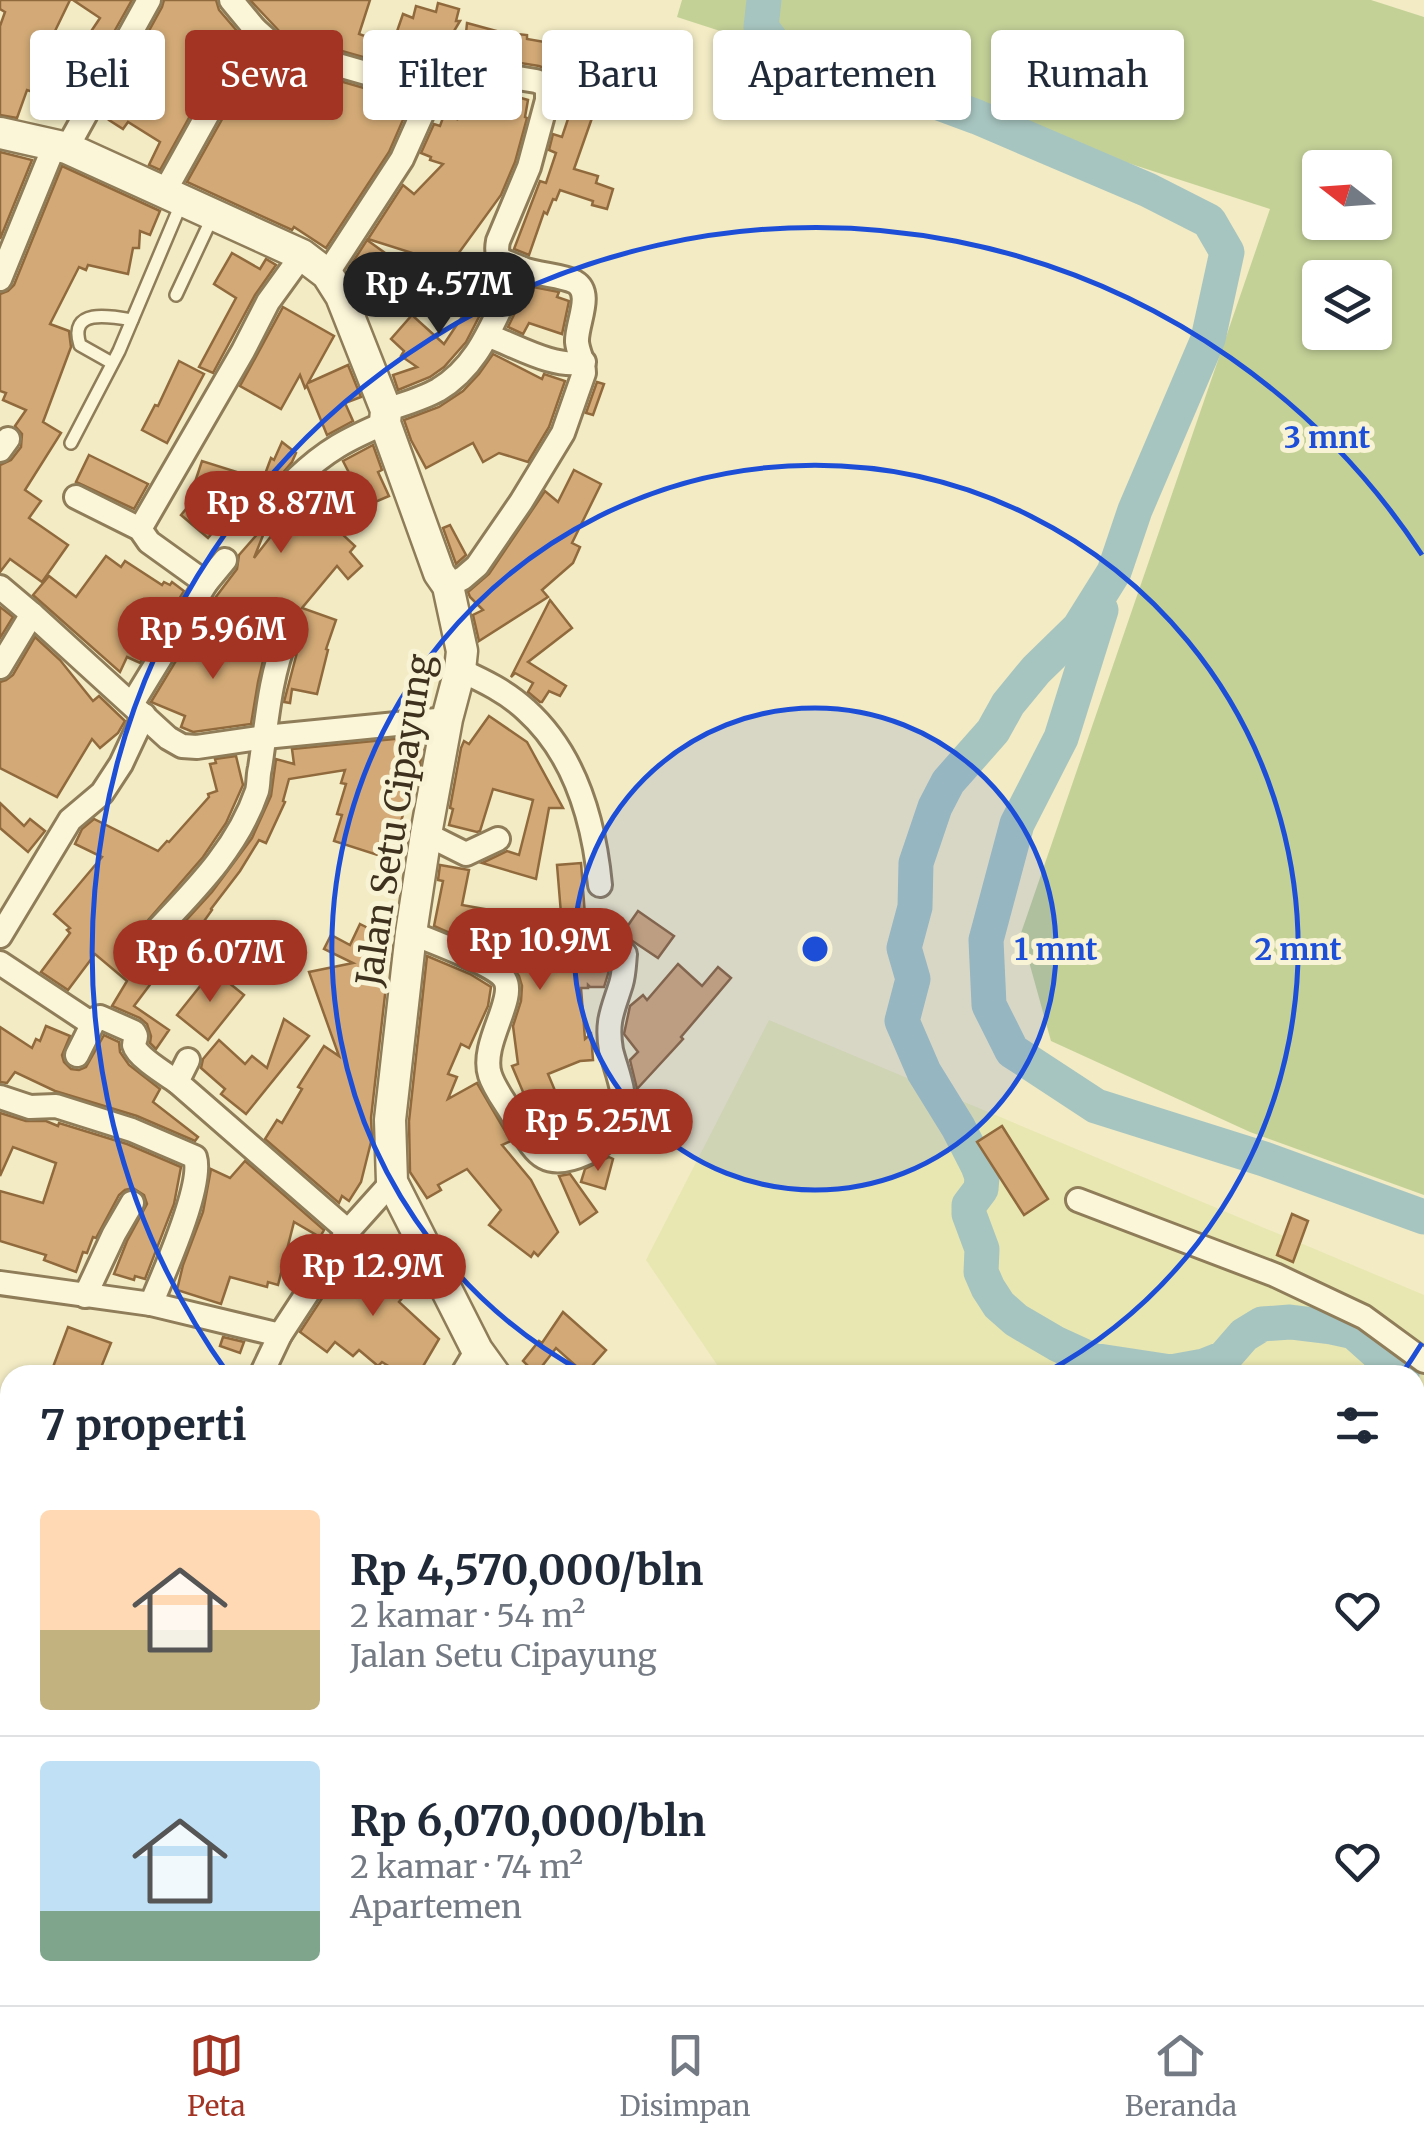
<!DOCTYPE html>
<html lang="id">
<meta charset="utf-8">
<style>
body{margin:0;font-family:Merriweather,serif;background:#f6f6f7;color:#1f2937;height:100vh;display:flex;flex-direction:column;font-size:38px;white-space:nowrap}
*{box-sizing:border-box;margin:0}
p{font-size:32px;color:#747a83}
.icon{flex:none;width:55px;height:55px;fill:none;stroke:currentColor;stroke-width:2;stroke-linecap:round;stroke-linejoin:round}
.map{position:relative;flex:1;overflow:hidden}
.details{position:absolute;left:0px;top:1365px;width:1425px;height:640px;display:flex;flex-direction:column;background:#fff;border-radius:30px 30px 0 0;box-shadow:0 2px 8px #0004}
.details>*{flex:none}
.banner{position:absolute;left:30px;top:30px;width:1365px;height:90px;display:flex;gap:20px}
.needle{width:65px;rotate:287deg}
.fabs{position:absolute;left:1302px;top:150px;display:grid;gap:20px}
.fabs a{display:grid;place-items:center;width:90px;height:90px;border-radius:10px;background:#fff;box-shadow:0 2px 8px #0004;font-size:50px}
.price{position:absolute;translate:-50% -85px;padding:0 22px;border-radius:35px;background:#a33423;color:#fff;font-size:32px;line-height:65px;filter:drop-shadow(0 2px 5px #0008)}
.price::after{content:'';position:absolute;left:50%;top:60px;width:30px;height:22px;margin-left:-15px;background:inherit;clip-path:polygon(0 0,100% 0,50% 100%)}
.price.current{background:#222;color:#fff}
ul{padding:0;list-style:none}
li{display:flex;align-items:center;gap:30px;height:250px;padding:0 40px}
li+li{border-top:2px solid #e0e1e3}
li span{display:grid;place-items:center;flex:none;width:280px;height:200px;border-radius:10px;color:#555}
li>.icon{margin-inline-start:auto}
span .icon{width:120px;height:120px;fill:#fffc;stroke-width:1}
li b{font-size:42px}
h2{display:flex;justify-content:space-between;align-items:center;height:120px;padding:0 40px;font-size:42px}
.pill{padding:0 35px;border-radius:10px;background:#fff;box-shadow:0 2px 8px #0004;font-size:35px;line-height:90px}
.pill.current{background:#a33423;color:#fff}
.dock{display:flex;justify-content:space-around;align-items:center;height:140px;border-top:2px solid #e0e1e3;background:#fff;font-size:28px;color:#747a83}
.dock a{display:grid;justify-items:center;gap:5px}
.dock .current{color:#a33423}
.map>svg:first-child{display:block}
</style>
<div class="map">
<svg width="1424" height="2005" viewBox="0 0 1424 2005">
<rect width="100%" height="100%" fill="#f2ebc4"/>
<path fill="#e8e7b1" d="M 769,1020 L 1424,1295 L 1424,1889 L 1415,1883 L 1415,1375 L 724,1375 L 646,1260 Z"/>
<path fill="#c3d197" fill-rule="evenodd" d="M 682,0 L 1371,0 L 1424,17 L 1424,1195 L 1250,1132 L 1051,1041 L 1021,933 L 1270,209 L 677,17 ZM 1320,168 L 1375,168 L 1375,222 L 1320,222 ZM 1320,278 L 1375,278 L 1375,332 L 1320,332 Z"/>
<path fill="#bac697" d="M 39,1995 L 609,1995 L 606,2005 L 49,2005 Z"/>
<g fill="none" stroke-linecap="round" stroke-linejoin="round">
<g stroke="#a7c5c0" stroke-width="35">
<path d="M 764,0 L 761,27 L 782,55 L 896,87 L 977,117 L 1148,190 L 1209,221 L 1227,252 L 1208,339 L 1135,510 L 1114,572 L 1079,628 L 1036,670 L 1008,704 L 993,731 L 948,782 L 935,807 L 916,863 L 915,907 L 904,948 L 913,979 L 902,1021 L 924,1072 L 958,1127 L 978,1166 L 982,1177 L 981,1189 L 969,1205 L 969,1214 L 982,1249 L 981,1272 L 988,1288 L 999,1305 L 1016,1320 L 1057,1344 L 1092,1360 L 1171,1372 L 1204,1366 L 1224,1358 L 1244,1335 L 1262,1324 L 1290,1322 L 1331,1327 L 1354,1332 L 1402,1375"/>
<path d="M 1101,610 L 1061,738 L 1017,824 L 986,940 L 989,1005 L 1012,1051 L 1096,1106 L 1264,1159 L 1424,1217"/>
<path d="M 0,1909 L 10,1920"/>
<path d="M 63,1995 L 74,2005"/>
</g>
</g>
<g fill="#d3aa77" stroke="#90693c" stroke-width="2.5">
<path d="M 0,0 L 70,0 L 55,31 L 84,42 L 100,18 L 73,0 L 132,0 L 92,71 L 56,55 L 50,71 L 47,70 L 39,94 L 27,90 L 17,118 L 0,115 L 0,26 L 5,12 L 0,9 Z"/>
<path d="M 164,0 L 216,0 L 219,10 L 237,31 L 160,170 L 149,165 L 160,142 L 128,122 L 123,129 L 109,120 L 114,112 L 107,107 L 162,7 Z"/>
<path d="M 250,0 L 370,0 L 359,34 L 392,46 L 403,14 L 413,18 L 416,6 L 436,12 L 438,3 L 459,9 L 456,21 L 460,21 L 425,80 L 405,69 L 282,34 Z"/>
<path d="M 467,23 L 500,32 L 527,35 L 527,39 L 556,44 L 627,75 L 621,91 L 604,84 L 574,169 L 598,176 L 596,183 L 613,189 L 607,209 L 592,205 L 593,201 L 560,190 L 556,200 L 553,199 L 547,214 L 544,212 L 529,255 L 514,249 L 540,181 L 546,183 L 556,153 L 549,150 L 553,134 L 562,137 L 574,101 L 578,101 L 581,83 L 539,66 L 464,54 Z"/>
<path d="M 259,53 L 271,61 L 395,97 L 409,106 L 389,152 L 326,248 L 294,227 L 292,230 L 187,182 Z"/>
<path d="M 460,88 L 503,93 L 528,100 L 525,117 L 527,118 L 515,162 L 501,195 L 450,265 L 368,239 L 403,185 L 414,194 L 443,164 L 430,160 L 431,157 L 421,153 L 434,124 L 440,126 L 444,115 L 457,119 Z"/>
<path d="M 0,152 L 32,160 L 0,239 Z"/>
<path d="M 62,166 L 160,211 L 150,235 L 140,231 L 139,248 L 133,248 L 128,274 L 88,265 L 86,270 L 79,267 L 50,324 L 69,331 L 71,347 L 43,422 L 61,433 L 25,490 L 41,501 L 29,518 L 68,545 L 42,582 L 10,559 L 0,572 L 0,465 L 11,460 L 21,447 L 22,434 L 15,426 L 26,410 L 3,400 L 6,393 L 0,391 L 0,294 L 8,291 L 14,285 Z"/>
<path d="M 367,240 L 434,288 L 417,312 L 398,298 L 359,279 L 361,275 L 349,268 Z"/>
<path d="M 232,253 L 260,269 L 266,259 L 276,265 L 255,295 L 213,373 L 199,367 L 236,298 L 214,284 Z"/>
<path d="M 474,274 L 497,282 L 466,342 L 444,367 L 430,377 L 398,390 L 393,375 L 417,367 L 401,356 L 404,351 L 391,339 L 412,315 L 444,344 L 468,308 L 465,307 L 465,301 Z"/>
<path d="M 528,286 L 559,292 L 557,297 L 569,301 L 562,334 L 529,323 L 523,334 L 508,327 Z"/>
<path d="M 283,307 L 334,336 L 308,383 L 348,365 L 361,397 L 345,403 L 353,421 L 327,435 L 307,386 L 305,388 L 300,375 L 281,409 L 240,386 Z"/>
<path d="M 493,354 L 542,379 L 544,374 L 565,381 L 549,427 L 528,462 L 499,453 L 483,462 L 473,443 L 426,468 L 411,440 L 404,420 L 439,407 L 463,391 L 479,374 Z"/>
<path d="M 179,361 L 204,374 L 167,443 L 142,430 L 155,405 L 158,406 Z"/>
<path d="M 597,382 L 604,384 L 593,415 L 586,413 Z"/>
<path d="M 282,442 L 296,453 L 292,462 L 282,474 L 283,485 L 254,558 L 311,485 L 323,475 L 364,507 L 342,534 L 355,546 L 350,552 L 362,566 L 348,579 L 337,566 L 302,608 L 336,620 L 326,649 L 328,650 L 317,694 L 292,689 L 290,703 L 284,702 L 300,641 L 298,628 L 290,623 L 277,625 L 268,644 L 212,602 L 237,569 L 239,555 L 261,530 L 235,506 L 208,538 L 181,515 L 206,485 L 195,482 L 202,461 L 253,477 L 261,485 L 271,458 L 274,460 Z"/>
<path d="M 373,445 L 382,470 L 378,472 L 389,496 L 366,506 L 343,461 Z"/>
<path d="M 89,455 L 148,484 L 134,509 L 76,482 Z"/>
<path d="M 574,470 L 601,484 L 572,543 L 580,547 L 573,563 L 542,590 L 548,597 L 479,641 L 473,615 L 483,610 L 470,597 L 468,592 L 489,574 L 545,491 L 558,502 Z"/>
<path d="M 450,525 L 466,555 L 456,564 L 443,528 Z"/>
<path d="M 106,556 L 121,567 L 125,561 L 162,585 L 164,582 L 170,585 L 172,582 L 184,591 L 140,663 L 127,657 L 120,672 L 33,595 L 49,576 L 76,597 Z"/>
<path d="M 550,600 L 572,628 L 528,662 L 566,686 L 560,696 L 549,691 L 542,702 L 540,702 L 528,692 L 533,683 L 515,673 L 511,677 Z"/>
<path d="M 0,607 L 13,617 L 0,638 Z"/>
<path d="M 197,626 L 266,648 L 258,682 L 251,724 L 193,732 L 181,727 L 185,716 L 151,702 Z"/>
<path d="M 35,637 L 60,660 L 93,701 L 99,696 L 125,721 L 118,733 L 100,748 L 92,739 L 57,797 L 0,768 L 0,682 L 6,680 L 13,675 Z"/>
<path d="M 489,716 L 527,742 L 563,808 L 549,808 L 536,879 L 482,863 L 507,851 L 519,855 L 533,800 L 493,789 L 480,831 L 477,832 L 449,825 L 453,809 L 450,808 L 461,748 L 464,741 L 469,744 Z"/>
<path d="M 425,736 L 417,782 L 413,781 L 397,835 L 400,835 L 393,860 L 334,841 L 342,815 L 337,814 L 346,784 L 341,783 L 345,770 L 289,779 L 283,801 L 285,802 L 266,843 L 259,840 L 240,871 L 211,909 L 212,910 L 192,938 L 190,936 L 178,951 L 176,950 L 134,1006 L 169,1030 L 156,1049 L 150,1043 L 151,1036 L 147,1024 L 140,1018 L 112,1006 L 127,981 L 95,954 L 68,990 L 41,972 L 70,933 L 67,930 L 70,928 L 54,914 L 102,857 L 75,844 L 82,829 L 94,819 L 158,851 L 167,841 L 169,842 L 209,797 L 208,794 L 217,791 L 210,764 L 216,763 L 215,759 L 236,756 L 243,785 L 226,823 L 203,857 L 143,926 L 142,933 L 146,940 L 153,944 L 160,945 L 168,940 L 212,892 L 252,838 L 271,796 L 276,759 L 294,764 L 292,749 Z"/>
<path d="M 0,803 L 24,826 L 30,819 L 45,831 L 28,852 L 0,828 Z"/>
<path d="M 581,863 L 587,941 L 612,940 L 608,974 L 604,987 L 590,987 L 588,985 L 588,988 L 581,988 L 585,1039 L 591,1034 L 593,1060 L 580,1061 L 548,1074 L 561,1105 L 585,1096 L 598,1127 L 556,1145 L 549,1142 L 540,1132 L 512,1066 L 518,1064 L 513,1026 L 521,1001 L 522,986 L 519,976 L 510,964 L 497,954 L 434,926 L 443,881 L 438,880 L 440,865 L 469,870 L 462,905 L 530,917 L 521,966 L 565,962 L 557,865 Z"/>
<path d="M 638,911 L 674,936 L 658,958 L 622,934 Z"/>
<path d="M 360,924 L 380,934 L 360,976 L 386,986 L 371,1118 L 372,1138 L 361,1182 L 349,1201 L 342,1196 L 339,1203 L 265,1139 L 277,1120 L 282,1123 L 302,1089 L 298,1087 L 324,1046 L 339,1056 L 309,972 L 353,963 L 324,949 L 331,935 L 350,945 Z"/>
<path d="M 427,956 L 470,974 L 491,987 L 488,1006 L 469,1048 L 461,1044 L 448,1074 L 457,1077 L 448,1099 L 477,1083 L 511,1141 L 502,1145 L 531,1180 L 558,1232 L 538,1256 L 534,1252 L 531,1257 L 489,1225 L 501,1210 L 467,1169 L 438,1185 L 441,1190 L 427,1198 L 410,1172 L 409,1121 Z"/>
<path d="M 678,964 L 702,986 L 718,967 L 731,978 L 681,1037 L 683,1039 L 637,1089 L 630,1060 L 638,1052 L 624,1034 L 630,1006 L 643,995 L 647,1000 Z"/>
<path d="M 213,970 L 244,995 L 208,1040 L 177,1015 Z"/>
<path d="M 284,1019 L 309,1036 L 246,1114 L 221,1094 L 225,1089 L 201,1068 L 203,1059 L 219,1040 L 245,1064 L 252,1056 L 267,1068 Z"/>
<path d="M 46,1026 L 70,1036 L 62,1055 L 64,1062 L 71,1069 L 79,1070 L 86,1067 L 104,1035 L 119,1042 L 120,1052 L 129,1065 L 160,1089 L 153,1102 L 198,1137 L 195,1141 L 137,1116 L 55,1091 L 15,1072 L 7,1083 L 0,1082 L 0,1027 L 32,1048 L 36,1039 L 40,1041 Z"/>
<path d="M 0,1113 L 26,1121 L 46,1121 L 58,1126 L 59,1123 L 127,1144 L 181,1167 L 174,1204 L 145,1279 L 135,1276 L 134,1280 L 114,1274 L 127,1241 L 147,1204 L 144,1195 L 133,1188 L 125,1190 L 119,1195 L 96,1238 L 93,1237 L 87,1253 L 83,1252 L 76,1272 L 44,1260 L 46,1255 L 0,1241 L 0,1191 L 43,1203 L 56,1163 L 13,1147 L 0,1176 Z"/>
<path d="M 1002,1126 L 1048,1199 L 1024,1215 L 977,1142 Z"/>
<path d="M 609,1157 L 613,1159 L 605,1189 L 581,1182 L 585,1169 Z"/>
<path d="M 245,1161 L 324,1230 L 320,1237 L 294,1222 L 278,1285 L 268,1282 L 267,1287 L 230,1277 L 221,1304 L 177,1290 L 183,1265 L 203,1212 L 211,1169 L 230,1178 Z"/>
<path d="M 570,1174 L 597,1212 L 580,1224 L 559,1176 Z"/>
<path d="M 1292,1214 L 1308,1221 L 1293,1262 L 1277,1255 Z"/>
<path d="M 378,1251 L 416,1281 L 399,1302 L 439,1339 L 418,1375 L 403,1375 L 382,1362 L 378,1366 L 359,1350 L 353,1356 L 335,1342 L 327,1352 L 300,1332 L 334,1280 L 346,1290 Z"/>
<path d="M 563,1312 L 606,1350 L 585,1374 L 556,1348 L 536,1374 L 523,1361 L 539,1341 L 542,1343 Z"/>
<path d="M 68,1327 L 111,1343 L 98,1375 L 50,1375 Z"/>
<path d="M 223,1337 L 244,1342 L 240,1353 L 220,1346 Z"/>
</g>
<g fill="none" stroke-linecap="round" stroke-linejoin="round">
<g stroke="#8f7d59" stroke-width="16">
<g id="service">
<path d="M 176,295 L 212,218"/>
<path d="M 112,363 L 80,345 C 68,308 110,316 132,320"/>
<path d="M 71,443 L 119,351 L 181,204"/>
<path d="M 0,1418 L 10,1408"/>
<path d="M 0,1644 L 10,1649"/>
<path d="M 250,1995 L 267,2005"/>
<path d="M 384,2005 L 390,1995"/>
</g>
</g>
<g stroke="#8f7d59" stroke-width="28">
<g id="minor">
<path d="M 231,0 L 255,29 L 275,47 L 401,83 L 418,94 L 427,103 L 402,159 L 327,274"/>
<path d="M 427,103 L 452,67 L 536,81 L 544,84 L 547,90 L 547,100 L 529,167 L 498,241 C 494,262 504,260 521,268"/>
<path d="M 67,148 L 149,0"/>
<path d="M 165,191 L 255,29"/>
<path d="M 0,279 L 55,144"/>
<path d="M 489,336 C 517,346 554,369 584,362"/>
<path d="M 386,410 C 403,404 422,399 438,390 C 485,362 495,311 521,268 C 537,275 562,275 575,282 C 594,293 576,324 577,342 C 578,353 584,361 584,373 L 563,433 L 521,502 L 477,566 L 463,578 L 448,586"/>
<path d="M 0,450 L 8,439"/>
<path d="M 296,479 C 326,450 348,439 385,423"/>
<path d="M 76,497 L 140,529 L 149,542 L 206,583"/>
<path d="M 140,529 L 243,351 L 268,302 L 302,255"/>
<path d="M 0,587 L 32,614 L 168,738 L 182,746 L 197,747 L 265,737 L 447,719"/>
<path d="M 0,667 L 32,614"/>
<path d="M 460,670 C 484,681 507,692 526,710 C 575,754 594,822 600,885"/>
<path d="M 132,704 L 206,583 L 225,560"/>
<path d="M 426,834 L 466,854 L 498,839"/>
<path d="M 157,930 C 197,888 238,847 257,791 C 259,783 258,775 260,768 C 267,723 269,680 286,637"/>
<path d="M 411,933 C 429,940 498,966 505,980 C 516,1000 480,1044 490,1075 C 494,1088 505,1102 512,1114 C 534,1149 540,1174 586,1153 C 602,1146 616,1134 621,1117 C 628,1095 616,1071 611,1050 C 606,1021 613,1010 621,984 C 624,974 624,964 625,954"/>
<path d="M 0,936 L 70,820 L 102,793 L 121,764 L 144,715"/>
<path d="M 0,963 L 92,1024"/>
<path d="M 77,1055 L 95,1019 L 100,1017 L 134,1032 L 136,1036 C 136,1039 134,1042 134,1045 C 137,1057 167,1075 177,1082"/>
<path d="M 188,1060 L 177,1082 L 348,1231"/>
<path d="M 0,1097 L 30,1107 L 56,1106 L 132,1130 L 195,1157 C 204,1185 163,1275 151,1304"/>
<path d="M 1078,1200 L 1275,1275 L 1364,1317 L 1424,1361"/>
<path d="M 0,1283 L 151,1304 L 280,1335"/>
<path d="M 85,1296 L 114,1234 L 132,1203"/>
<path d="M 261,1375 L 280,1335 L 348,1231 L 392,1182"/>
<path d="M 462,1375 L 477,1350"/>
<path d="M 0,1718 L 10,1726"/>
<path d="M 0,1947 L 10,1931"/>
<path d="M 0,1962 L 10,1972"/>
<path d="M 32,1995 L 42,2005"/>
<path d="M 1123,2005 L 1129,1995"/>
<path d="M 1195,2005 L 1197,1995"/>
<path d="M 1300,2005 L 1302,1995"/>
</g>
</g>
<g stroke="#8f7d59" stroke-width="35">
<g id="tertiary">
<path d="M 0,133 L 67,148 L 302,255 L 327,274 L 341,296 L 386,410 L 385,423 L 439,573 L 448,586 L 462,651 L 460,670 L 447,719 L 426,834 L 411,933 L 390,1120 L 392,1182 L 477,1350 L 495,1375"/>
<path d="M 1382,1995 L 1409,2005"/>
</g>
</g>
<g stroke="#8f7d59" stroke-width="4" stroke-dasharray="8 5" stroke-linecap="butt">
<path d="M 472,1995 L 488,2005"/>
<path d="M 534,2005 L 541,1995"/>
</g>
<use href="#service" stroke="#fcf6d9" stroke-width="11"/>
<use href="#minor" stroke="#fcf6d9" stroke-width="22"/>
<use href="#tertiary" stroke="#fcf6d9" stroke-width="30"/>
</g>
<circle cx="815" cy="949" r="241" fill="#1d4ed8" fill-opacity=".12"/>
<g fill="none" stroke="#1d4ed8" stroke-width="5">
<circle cx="815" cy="949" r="241"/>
<path d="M585 1373A483 483 0 1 1 1045 1373"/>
<path d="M1422 1343A724 724 0 0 1 1401 1375M229 1375A724 724 0 1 1 1422 555"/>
</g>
<g text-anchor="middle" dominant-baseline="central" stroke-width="10" stroke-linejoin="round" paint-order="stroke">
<g font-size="35" fill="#3e321e" stroke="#f9f3d5">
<text transform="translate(395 820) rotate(-81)">Jalan Setu Cipayung</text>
</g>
</g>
<circle cx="815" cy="949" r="15" fill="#1d4ed8" stroke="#f9f3d5" stroke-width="5"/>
<g font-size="30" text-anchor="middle" font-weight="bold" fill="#1d4ed8" stroke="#f9f3d5" stroke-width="10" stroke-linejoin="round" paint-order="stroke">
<text x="1327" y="448">3 mnt</text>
<text x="1056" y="960">1 mnt</text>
<text x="1298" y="960">2 mnt</text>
</g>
</svg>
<div class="fabs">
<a><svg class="needle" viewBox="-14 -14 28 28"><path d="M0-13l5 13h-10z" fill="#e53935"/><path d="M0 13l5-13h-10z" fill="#747a83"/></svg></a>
<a><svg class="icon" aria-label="layers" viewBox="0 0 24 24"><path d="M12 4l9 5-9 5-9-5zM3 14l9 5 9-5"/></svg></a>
</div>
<b class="price current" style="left:439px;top:337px">Rp 4.57M</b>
<b class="price" style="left:281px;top:556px">Rp 8.87M</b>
<b class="price" style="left:213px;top:682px">Rp 5.96M</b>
<b class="price" style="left:540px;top:993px">Rp 10.9M</b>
<b class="price" style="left:210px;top:1005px">Rp 6.07M</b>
<b class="price" style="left:598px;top:1174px">Rp 5.25M</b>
<b class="price" style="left:373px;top:1319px">Rp 12.9M</b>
<div class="banner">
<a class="pill">Beli</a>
<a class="pill current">Sewa</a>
<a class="pill">Filter</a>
<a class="pill">Baru</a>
<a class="pill">Apartemen</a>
<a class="pill">Rumah</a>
</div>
<section class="details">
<h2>7 properti<svg class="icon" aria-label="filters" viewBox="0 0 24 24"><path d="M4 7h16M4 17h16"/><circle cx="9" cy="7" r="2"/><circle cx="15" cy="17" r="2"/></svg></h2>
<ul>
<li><span style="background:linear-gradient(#ffd9b3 60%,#c2b280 0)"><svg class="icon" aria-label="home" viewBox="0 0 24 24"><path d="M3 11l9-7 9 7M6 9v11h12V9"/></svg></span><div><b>Rp 4,570,000/bln</b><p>2 kamar · 54 m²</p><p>Jalan Setu Cipayung</p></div><svg class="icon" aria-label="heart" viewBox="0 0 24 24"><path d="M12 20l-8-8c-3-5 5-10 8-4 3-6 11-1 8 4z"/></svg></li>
<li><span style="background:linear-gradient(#bfe0f5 75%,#7fa58c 0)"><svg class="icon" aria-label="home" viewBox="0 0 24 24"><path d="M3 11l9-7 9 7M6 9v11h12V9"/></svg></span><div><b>Rp 6,070,000/bln</b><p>2 kamar · 74 m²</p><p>Apartemen</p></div><svg class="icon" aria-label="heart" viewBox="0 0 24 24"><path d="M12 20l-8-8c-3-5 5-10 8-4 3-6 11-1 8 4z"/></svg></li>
</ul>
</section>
</div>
<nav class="dock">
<a class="current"><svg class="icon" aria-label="map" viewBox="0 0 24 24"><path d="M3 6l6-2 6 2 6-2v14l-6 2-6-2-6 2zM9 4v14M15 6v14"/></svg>Peta</a>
<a><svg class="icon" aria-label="saved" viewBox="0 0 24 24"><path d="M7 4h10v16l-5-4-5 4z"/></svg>Disimpan</a>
<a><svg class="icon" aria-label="home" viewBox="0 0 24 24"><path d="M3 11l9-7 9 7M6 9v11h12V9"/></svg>Beranda</a>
</nav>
